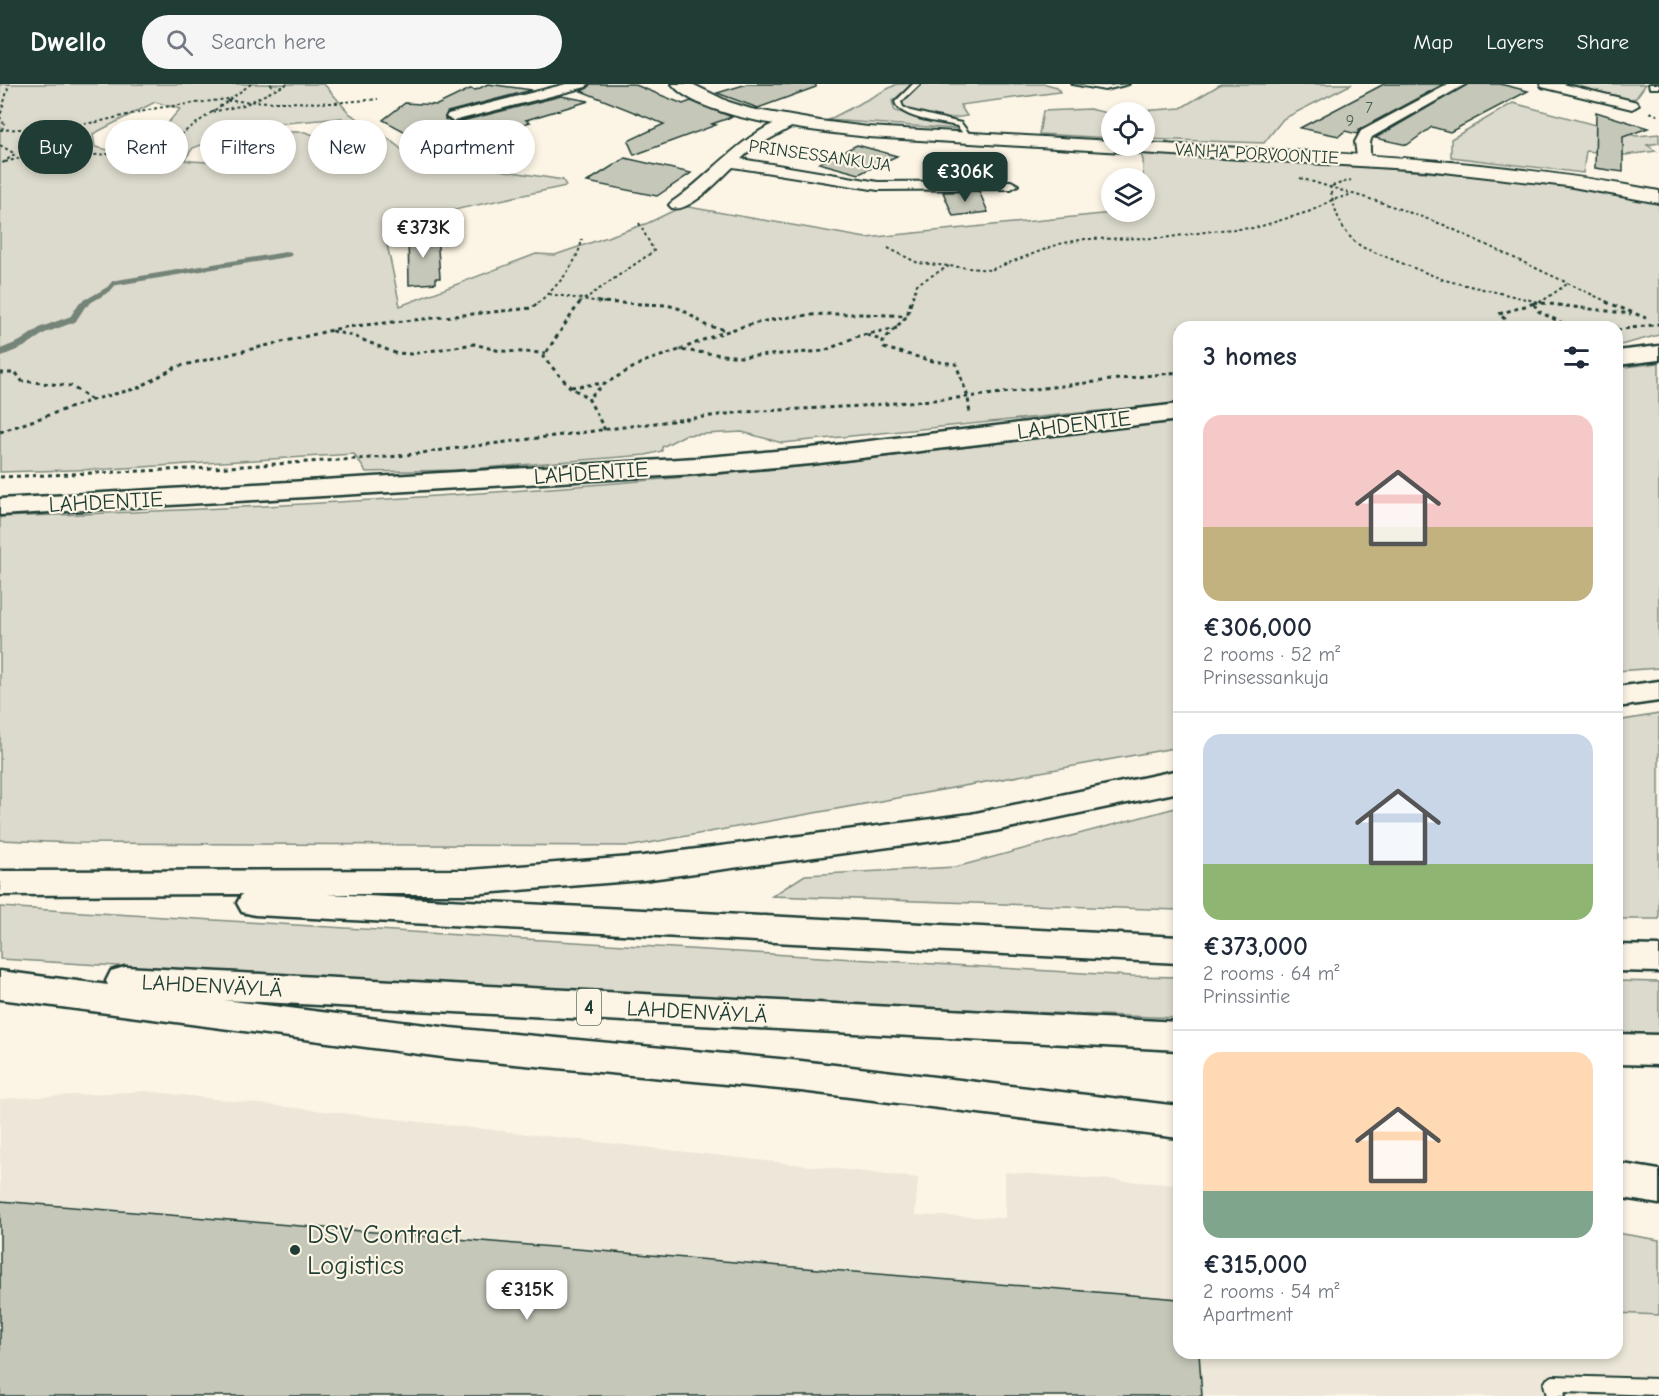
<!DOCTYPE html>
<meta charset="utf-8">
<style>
body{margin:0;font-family:"Comic Neue",sans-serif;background:#f6f6f7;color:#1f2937;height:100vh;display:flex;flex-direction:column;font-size:22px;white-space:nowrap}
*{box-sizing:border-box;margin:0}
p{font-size:20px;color:#747a83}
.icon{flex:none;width:33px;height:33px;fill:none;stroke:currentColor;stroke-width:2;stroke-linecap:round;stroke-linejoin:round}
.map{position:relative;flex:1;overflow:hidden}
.sheet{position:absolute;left:1173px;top:237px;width:450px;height:1038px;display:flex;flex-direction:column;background:#fff;border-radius:18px;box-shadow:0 3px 9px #0003}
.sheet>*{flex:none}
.guide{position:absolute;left:18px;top:36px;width:570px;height:54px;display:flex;gap:12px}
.controls{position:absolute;left:1101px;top:18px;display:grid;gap:12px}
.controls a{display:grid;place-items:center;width:54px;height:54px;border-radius:50%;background:#fff;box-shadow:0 3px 9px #0003;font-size:30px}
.price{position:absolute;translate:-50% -51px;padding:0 14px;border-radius:12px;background:#fff;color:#222;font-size:20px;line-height:39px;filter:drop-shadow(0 2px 3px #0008)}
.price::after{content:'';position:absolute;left:50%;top:36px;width:18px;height:14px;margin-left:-9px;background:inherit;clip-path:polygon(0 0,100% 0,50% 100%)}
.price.selected{background:#1f3d34;color:#fff}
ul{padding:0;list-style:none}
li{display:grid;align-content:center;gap:12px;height:318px;padding:0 30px}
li+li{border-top:2px solid #e0e1e3}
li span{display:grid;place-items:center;height:186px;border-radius:18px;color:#555}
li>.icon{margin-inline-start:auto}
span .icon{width:108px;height:108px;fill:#fffc;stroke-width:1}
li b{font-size:26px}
h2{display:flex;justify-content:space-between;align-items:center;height:72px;padding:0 30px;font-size:26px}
.chip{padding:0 21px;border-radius:27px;background:#fff;box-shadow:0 3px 9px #0003;font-size:21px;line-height:54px}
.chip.selected{background:#1f3d34;color:#fff}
header{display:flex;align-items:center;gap:36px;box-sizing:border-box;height:84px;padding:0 30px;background:#1f3d34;color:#fff}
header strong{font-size:28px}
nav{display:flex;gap:33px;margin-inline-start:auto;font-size:21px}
.search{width:420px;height:54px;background:#f6f6f7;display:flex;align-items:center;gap:15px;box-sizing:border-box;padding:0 21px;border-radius:33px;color:#747a83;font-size:22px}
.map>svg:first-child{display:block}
</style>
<header>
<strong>Dwello</strong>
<div class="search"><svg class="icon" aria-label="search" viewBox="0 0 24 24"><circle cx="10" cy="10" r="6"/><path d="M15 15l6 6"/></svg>Search here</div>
<nav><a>Map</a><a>Layers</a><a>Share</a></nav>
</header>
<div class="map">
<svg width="1659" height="1312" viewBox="0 0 1659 1312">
<rect width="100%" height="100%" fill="#fcf5e5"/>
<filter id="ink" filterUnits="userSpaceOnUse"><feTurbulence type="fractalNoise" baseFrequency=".0167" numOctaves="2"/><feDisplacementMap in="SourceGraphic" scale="12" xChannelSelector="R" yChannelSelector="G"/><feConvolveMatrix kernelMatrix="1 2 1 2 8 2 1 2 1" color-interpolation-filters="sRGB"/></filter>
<g filter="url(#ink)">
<path fill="#ece7d8" d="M 146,1007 L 918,1094 L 915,1131 L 1005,1134 L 1005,1088 L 1179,1101 L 1179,1269 L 1617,1269 L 1617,1229 L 1659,1231 L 1659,1312 L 0,1312 L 0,1015 Z"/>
<g fill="#dcdacc" stroke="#7e8c80" stroke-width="1.5" fill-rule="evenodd">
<path d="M 0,0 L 324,0 L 350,30 L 380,48 L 410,72 L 563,96 L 566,102 L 383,141 L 400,222 L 536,170 L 555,171 L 648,139 L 683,122 L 866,154 L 1122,128 L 1144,128 L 1143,76 L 1140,68 C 1235,74 1330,80 1425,88 C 1503,94 1583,101 1659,120 L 1659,251 L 1617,262 L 1617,243 L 1179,243 L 1179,319 L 782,359 L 742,348 L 685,351 L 662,363 L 662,367 L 646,371 L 456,386 L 366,388 L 354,370 L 109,385 L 0,388 ZM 155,18 L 180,25 L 157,51 L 155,63 L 113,67 L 95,63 L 93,50 ZM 342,34 L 352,45 L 322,54 L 305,48 L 273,48 L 261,56 L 270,63 C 242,74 214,81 184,76 L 193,64 L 251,42 Z"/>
<path d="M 897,0 L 913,0 L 892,17 L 895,27 L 956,40 L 957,45 L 828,36 Z"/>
<path d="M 921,0 L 1046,0 L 1057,3 L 1060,8 L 960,21 L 967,32 L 946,35 L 906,26 L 901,18 Z"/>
<path d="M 1221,0 L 1352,0 L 1283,35 L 1264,59 L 1145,55 L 1144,28 L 1127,28 L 1181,24 Z"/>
<path d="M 1558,0 L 1646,0 L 1636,14 L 1624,16 Z"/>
<path d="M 1513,19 L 1636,52 L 1659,50 L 1659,59 L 1647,61 L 1656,67 L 1626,71 L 1586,67 L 1583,89 L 1451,73 L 1451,55 Z"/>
<path d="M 1090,25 L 1111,30 L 1111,54 L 1039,50 L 1043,27 Z"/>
<path d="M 1659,279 L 1659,584 L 1617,587 L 1617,284 Z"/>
<path d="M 1179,337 L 1179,663 L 632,762 L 73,759 L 0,756 L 0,433 C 248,425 495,411 742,388 C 888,375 1033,354 1179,337 Z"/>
<path d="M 1659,630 L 1659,835 L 1617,835 L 1617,637 Z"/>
<path d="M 1179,723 L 1179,826 L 772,812 L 805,791 L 956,783 Z"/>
<path d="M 0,823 L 1132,892 L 1179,893 L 1179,934 C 786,919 393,899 0,875 Z"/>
<path d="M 1617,897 L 1659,898 L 1659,950 L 1617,949 Z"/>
<path d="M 1617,1149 L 1659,1156 L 1659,1231 L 1617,1229 Z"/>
</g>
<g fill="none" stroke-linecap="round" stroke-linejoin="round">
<path stroke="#758479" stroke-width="5" d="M 85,219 L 109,205 L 114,199 L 289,170"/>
<path stroke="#758479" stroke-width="7" d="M 0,269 L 22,260 L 43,246 L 73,235 L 82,221 L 87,218"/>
</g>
<g fill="#c5c7b9" stroke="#1f3d34" stroke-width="1.5">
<path d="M 488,0 L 532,6 L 447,28 L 445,35 L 454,39 L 561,12 L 589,17 L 526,36 L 530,38 L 502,47 L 490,42 L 432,62 L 383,36 L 405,19 L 437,21 L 470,5 L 476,6 Z"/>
<path d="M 590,0 L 633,0 L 683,20 L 691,17 L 732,33 L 712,40 L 716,41 L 634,71 L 628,57 L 664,40 L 581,7 L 588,4 Z"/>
<path d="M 747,0 L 816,0 L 816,3 L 758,24 L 717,9 Z"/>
<path d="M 1384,0 L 1444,0 L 1360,45 L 1357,50 L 1345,47 L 1339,52 L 1300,44 Z"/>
<path d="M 1468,0 L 1500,0 L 1528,7 L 1450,48 L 1432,43 L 1407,61 L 1375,54 Z"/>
<path d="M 1596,28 L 1648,44 L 1623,53 L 1623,88 L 1595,84 Z"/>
<path d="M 857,61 L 897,72 L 859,90 L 819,79 Z"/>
<path d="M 625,74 L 691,89 L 657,112 L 587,98 Z"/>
<path d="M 959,84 L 969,86 L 973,95 L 938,95 L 934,85 Z"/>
<path d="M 979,107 L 988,128 L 953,132 L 943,108 Z"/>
<path d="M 437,150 L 440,194 L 436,194 L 436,199 L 409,201 L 408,152 Z"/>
<path d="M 0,1117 L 1179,1215 L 1179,1269 L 1199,1269 L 1202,1312 L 0,1312 Z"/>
</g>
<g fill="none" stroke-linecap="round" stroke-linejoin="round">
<g stroke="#1f3d34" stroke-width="4">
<g id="service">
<path d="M 913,0 L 920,0 L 901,18 L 903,23 L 911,27 L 961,39 L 968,48 L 966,55 L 962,55 L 962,48 L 957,42 C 940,38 900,35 895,18 Z"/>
<path d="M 1072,0 L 1105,2 L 1129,0 L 1105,6 Z"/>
<path d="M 1553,1292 L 1659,1295 L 1659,1311 L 1564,1308 L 1565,1312 L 1547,1312 L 1544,1300 L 1547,1295 Z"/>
</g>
</g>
<g stroke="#1f3d34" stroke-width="4">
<g id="minor">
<path d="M 566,0 L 588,0 L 586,3 L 453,37 L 446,33 L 448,30 Z"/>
<path d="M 1449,0 L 1466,0 L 1372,53 C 1367,61 1373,72 1368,80 L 1358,80 L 1355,58 L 1361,47 Z"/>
<path d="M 1540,0 L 1563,0 L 1637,18 L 1639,21 L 1632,25 L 1542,3 Z"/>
<path d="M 1649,0 L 1659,0 L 1659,4 L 1650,4 Z"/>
<path d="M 790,34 L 797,38 L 795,41 L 753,64 L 741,75 L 878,98 L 1011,97 L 1018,101 L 1011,105 L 878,106 L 733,83 C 720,95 690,129 672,124 L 669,121 L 672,118 C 710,93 745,45 790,34 Z"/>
</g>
</g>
<g stroke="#1f3d34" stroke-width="4">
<path id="tertiary" d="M 672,0 L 692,0 L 729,18 L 751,25 L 820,37 L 868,43 L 1112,57 L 1112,62 L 1144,62 L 1144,59 C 1317,68 1489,74 1659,107 L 1659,119 L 1567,102 L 1426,86 L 868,53 C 824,48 699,36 672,0 Z"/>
</g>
<g stroke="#1f3d34" stroke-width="5">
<g id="secondary">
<path d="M 1659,262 L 1659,276 L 1617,281 L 1617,267 Z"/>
<path d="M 1179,320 L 1179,336 L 811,380 L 696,390 L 0,431 L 0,415 L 696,374 L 811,364 Z"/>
</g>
</g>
<g stroke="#1f3d34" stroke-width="5">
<g id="motorway">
<path d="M 1659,597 L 1659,617 L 1617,623 L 1617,603 Z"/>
<path d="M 1179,686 L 1179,708 L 971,752 L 643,796 L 470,810 L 327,810 L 1179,853 L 1179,879 L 255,831 L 242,828 L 237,819 L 242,810 L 0,811 L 0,787 L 470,786 L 643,772 L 971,730 Z"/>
<path d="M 1617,861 L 1659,862 L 1659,888 L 1617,887 Z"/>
<path d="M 125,883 L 1179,938 L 1179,966 L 224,916 L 450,944 L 801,977 L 1179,1022 L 1179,1054 L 801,1007 L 450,974 L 0,915 L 0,887 L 108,901 L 106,897 L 111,887 Z"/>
<path d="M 1617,950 L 1659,951 L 1659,981 L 1617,980 Z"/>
<path d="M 1617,1079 L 1659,1086 L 1659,1120 L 1617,1113 Z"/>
</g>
</g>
<g stroke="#1f3d34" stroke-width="2" stroke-dasharray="3 3" stroke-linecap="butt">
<path d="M 270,0 L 275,4"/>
<path d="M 227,17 L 334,19 L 378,15"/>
<path d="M 212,28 L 244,21 L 287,0"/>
<path d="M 1650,28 L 1659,32"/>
<path d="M 0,46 L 60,43 L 97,38 L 157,24 L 228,15"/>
<path d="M 2,46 L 4,40 L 0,33 L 9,0"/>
<path d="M 0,61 L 15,70 L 0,81"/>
<path d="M 5,78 L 21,74 L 57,74 L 146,67 L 173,56 L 251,0"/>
<path d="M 1300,94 L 1383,119 L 1444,141 L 1610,219"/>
<path d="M 1330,102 C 1334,126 1341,151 1364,164 L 1444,196 L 1543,219"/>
<path d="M 1332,102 L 1351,96"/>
<path d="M 888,164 L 918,179 L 990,186 L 1059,160 L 1085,155 L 1163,154 L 1219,146 L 1255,144 L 1311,127 L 1332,116 L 1353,110"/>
<path d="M 549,210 L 607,219"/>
<path d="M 538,219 C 557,202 577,182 582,155"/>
<path d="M 579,219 L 654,167 L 639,139"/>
<path d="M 911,219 L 917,200 L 949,182"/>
<path d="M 1533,219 L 1544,216 L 1567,200"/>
</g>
<g stroke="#1f3d34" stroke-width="3" stroke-dasharray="4 4" stroke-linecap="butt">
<path d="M 580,218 L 543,273 L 570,303 L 588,314"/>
<path d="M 597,218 L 667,221 L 681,225 L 707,242 L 727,246"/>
<path d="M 911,218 L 907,232 L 883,257 L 884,264 L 933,277 L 956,280 L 968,313 L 970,331"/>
<path d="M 1534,218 L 1631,230"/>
<path d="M 1606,218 L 1646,234"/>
<path d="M 1534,220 L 1538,227 L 1570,243"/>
<path d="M 1504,243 L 1505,235 L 1499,230 L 1538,218"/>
<path d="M 1617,246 L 1659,240"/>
<path d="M 332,247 L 353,252 L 395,269 L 410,270 L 474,260 L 500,267 L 546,269"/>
<path d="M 867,251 L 883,257"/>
<path d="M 680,266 C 763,228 818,227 907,232"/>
<path d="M 0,289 L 16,289 L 22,297 L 71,302 L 92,316"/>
<path d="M 571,303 L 605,299"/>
<path d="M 605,346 L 588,314 L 606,299 L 643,278 L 679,266 L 741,273 L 824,267 L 858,252 L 897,244"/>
<path d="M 0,348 L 92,316 L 138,304 L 176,283 L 345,243 L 532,224 L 539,218"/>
<path d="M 0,393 L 213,384 L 389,373 L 742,328 L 861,322 L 968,313 L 1179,288"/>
</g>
<use href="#service" fill="#fcf5e5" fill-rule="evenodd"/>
<use href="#minor" fill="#fcf5e5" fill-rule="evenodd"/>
<use href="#tertiary" fill="#fcf5e5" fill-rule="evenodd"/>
<use href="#secondary" fill="#fcf5e5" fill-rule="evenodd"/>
<use href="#motorway" fill="#fcf5e5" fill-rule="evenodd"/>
</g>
</g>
<circle fill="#1f3d34" stroke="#fcf5e5" stroke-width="2" cx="295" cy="1166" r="6"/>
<g text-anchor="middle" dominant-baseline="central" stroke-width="4.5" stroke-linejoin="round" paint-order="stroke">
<g font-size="16" fill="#486055">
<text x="1369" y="24">7</text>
<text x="1350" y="37">9</text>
</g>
<g font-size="18" fill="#1f3d34" stroke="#fcf5e5">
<text transform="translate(1257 70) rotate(3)">VANHA PORVOONTIE</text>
<text transform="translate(820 72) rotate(8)">PRINSESSANKUJA</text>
</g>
<rect fill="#fcf5e5" stroke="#617469" stroke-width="1.5" x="577" y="905" width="24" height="36" rx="4.5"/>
<g font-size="21" font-weight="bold" fill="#1f3d34">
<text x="589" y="923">4</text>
</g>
<g font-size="22" fill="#1f3d34" stroke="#fcf5e5">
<text transform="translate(1074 341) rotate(-7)">LAHDENTIE</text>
<text transform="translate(591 389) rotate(-4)">LAHDENTIE</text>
<text transform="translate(106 418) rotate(-3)">LAHDENTIE</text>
<text transform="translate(212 902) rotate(3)">LAHDENVÄYLÄ</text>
<text transform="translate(697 928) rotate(3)">LAHDENVÄYLÄ</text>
</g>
<g font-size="27" fill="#1f3d34" stroke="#fcf5e5" text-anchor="start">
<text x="307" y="1150">DSV Contract<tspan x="307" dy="31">Logistics</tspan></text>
</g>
</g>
</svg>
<div class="controls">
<a><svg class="icon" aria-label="locate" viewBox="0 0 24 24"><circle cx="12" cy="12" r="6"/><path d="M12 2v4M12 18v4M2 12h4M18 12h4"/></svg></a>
<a><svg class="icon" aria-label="layers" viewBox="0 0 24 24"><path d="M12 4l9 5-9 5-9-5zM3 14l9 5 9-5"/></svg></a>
</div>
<b class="price selected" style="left:965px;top:119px">€306K</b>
<b class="price" style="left:423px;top:175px">€373K</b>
<b class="price" style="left:527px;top:1237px">€315K</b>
<div class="guide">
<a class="chip selected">Buy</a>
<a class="chip">Rent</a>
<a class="chip">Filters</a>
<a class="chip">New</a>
<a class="chip">Apartment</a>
</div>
<section class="sheet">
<h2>3 homes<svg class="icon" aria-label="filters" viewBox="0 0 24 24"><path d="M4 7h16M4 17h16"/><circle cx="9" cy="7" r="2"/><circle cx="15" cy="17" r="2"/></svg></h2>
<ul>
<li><span style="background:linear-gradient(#f6c9c9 60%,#c2b280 0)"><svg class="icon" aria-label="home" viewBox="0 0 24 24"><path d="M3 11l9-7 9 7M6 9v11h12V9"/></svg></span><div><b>€306,000</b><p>2 rooms · 52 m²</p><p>Prinsessankuja</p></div></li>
<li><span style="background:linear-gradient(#c9d6e8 70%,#8fb573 0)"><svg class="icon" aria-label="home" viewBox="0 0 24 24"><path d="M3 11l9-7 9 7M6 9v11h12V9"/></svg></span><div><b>€373,000</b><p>2 rooms · 64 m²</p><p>Prinssintie</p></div></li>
<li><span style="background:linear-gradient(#ffd9b3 75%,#7fa58c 0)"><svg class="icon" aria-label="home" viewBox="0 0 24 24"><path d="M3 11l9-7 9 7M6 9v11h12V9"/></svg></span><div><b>€315,000</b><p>2 rooms · 54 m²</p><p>Apartment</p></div></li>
</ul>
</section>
</div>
